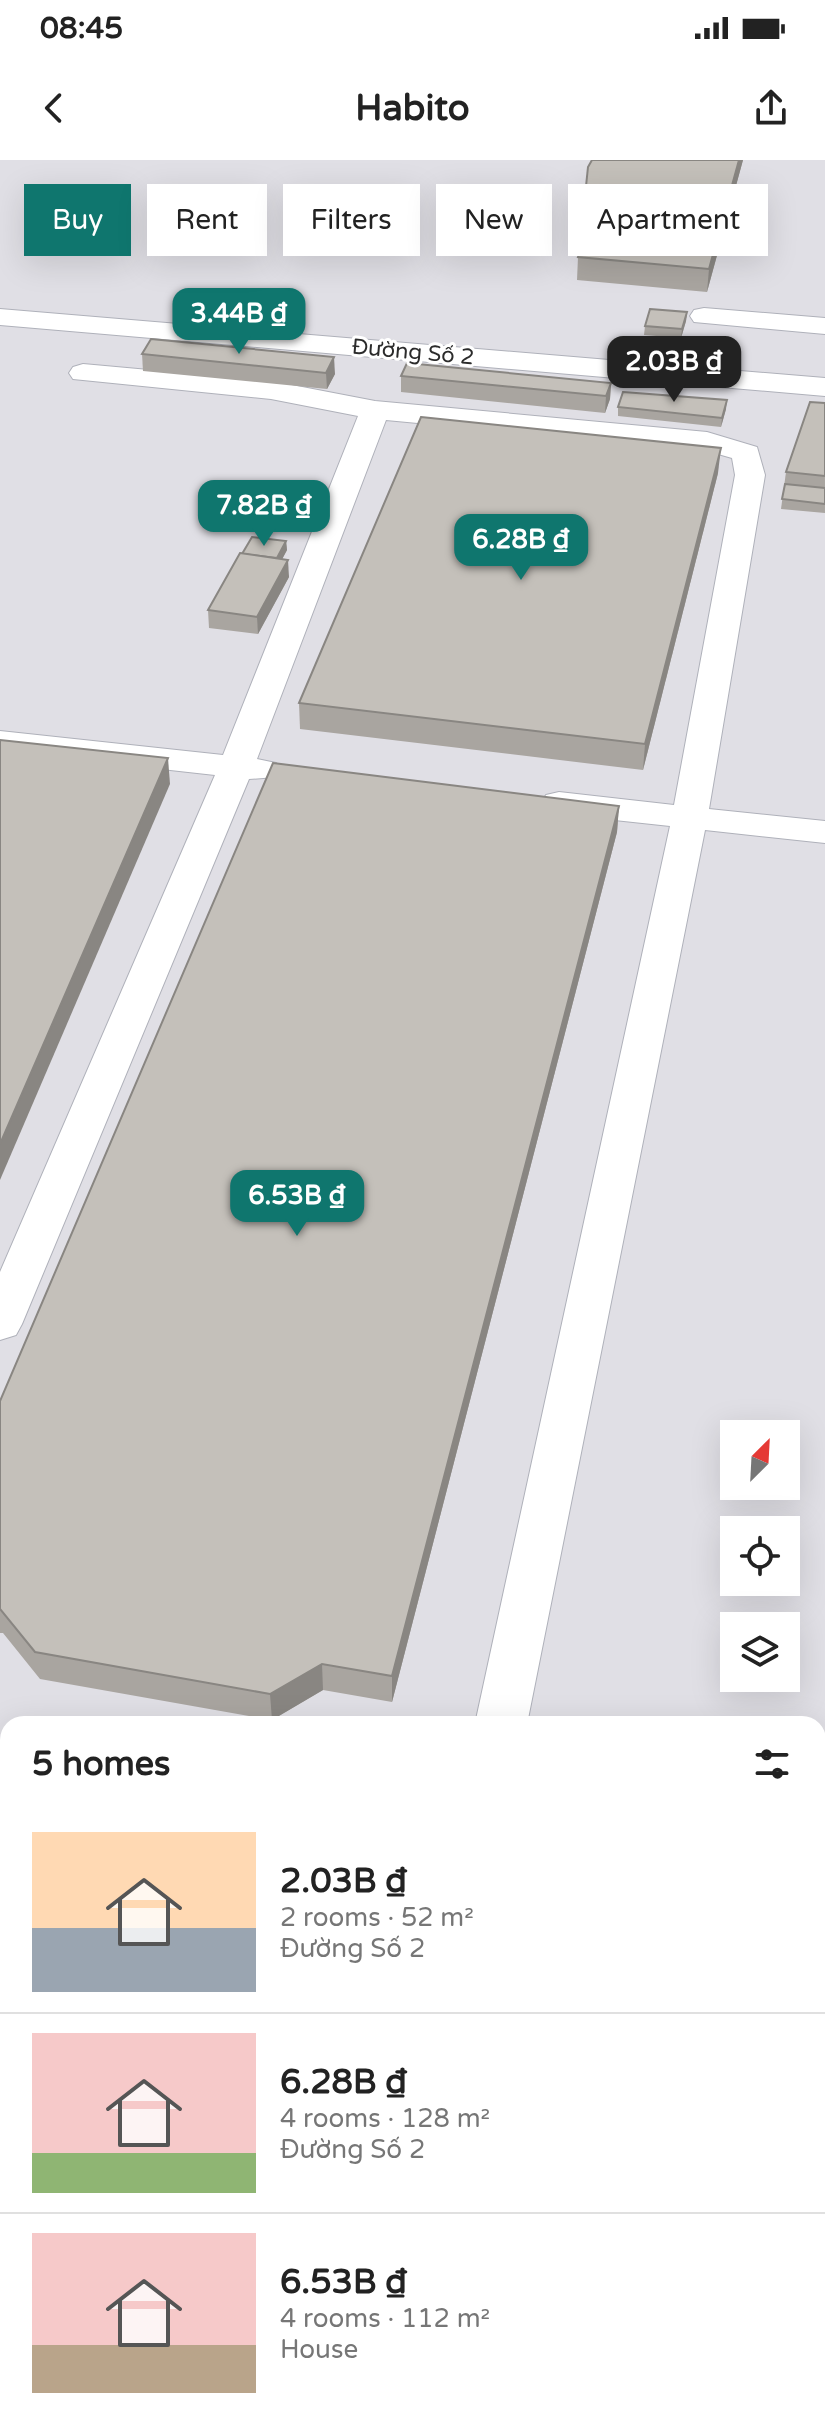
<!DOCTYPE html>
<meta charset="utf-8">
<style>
body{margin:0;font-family:"Varela Round",sans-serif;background:#f6f6f6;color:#222;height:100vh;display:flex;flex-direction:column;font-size:30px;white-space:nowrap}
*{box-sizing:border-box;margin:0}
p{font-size:26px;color:#767676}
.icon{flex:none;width:44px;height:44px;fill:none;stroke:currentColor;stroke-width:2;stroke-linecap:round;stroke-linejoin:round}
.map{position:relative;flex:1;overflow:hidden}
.details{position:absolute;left:0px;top:1556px;width:826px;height:712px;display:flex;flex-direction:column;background:#fff;border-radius:24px 24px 0 0;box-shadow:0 8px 32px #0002}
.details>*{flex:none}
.top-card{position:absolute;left:24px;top:24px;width:778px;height:72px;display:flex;gap:16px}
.needle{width:52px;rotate:24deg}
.buttons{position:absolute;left:720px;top:1260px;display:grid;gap:16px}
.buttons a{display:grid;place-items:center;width:80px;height:80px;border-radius:0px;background:#fff;box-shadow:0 8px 32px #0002;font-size:40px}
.price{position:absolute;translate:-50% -68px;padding:0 18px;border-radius:16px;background:#0f766e;color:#fff;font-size:26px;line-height:52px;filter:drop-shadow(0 2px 4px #0008)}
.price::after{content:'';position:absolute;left:50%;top:48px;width:24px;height:18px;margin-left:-12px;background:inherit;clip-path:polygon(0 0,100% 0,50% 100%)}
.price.active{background:#222;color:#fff}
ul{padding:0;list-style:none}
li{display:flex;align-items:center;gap:24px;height:200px;padding:0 32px}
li+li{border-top:2px solid #e0e0e0}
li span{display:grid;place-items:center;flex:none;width:224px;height:160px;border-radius:0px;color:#555}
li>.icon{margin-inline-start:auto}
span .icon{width:96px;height:96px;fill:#fffc;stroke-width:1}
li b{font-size:34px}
h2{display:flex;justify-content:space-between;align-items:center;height:96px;padding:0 32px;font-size:34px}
.tag{padding:0 28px;border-radius:0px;background:#fff;box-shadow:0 8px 32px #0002;font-size:28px;line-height:72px}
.tag.active{background:#0f766e;color:#fff}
.status{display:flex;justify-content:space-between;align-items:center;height:56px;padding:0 40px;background:#fff;direction:ltr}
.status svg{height:22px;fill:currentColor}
header{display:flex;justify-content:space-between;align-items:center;height:104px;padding:0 32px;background:#fff;font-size:36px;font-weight:800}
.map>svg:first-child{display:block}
</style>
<div class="status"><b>08:45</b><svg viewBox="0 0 49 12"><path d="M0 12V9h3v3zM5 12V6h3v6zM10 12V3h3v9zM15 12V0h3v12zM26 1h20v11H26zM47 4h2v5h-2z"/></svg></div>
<header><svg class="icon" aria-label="back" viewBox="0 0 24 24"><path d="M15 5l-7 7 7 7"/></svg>Habito<svg class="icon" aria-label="share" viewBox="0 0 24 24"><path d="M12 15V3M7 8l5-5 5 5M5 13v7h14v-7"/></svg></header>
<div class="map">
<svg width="825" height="2268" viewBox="0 0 825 2268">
<rect width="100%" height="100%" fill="#ebe6df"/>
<path fill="#e0dfe5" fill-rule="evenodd" d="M 0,0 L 825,0 L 825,2268 L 0,2268 ZM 734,1274 L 786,1274 L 786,1326 L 734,1326 ZM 734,1370 L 786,1370 L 786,1422 L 734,1422 ZM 734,1466 L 786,1466 L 786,1518 L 734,1518 ZM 8,1564 L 818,1564 L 818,2260 L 8,2260 Z"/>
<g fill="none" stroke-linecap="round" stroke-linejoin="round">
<g stroke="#afb1ba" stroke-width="2">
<g id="minor">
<path d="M 704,148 L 825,158 L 825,174 L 694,162 L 690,156 L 694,150 Z"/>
<path d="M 0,149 L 825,218 L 825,236 L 0,165 Z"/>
<path d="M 83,204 L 271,221 L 375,241 L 707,272 L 757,287 L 765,315 L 709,649 L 825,661 L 825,683 L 705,670 L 527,1564 L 475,1564 L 670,666 L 559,654 L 546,651 L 541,643 L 546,635 L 559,632 L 674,645 L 735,315 L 732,298 L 704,290 L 386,260 L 257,599 L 276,603 L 282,610 L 276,617 L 249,619 L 22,1164 L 16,1175 L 0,1180 L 0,1112 L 215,615 L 0,591 L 0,571 L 223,595 L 358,256 L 271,239 L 73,219 L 69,213 L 73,207 Z"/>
<path d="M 0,1667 L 8,1668 L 8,1714 L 0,1713 Z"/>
<path d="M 0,1986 L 8,1988 L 8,2044 L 0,2042 Z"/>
<path d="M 818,2135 L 825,2135 L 825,2197 L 818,2195 Z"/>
<path d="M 0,2148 L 8,2149 L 8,2211 L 0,2210 Z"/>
<path d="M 389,2260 L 489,2260 L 492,2268 L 392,2268 Z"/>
</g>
</g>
<use href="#minor" fill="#fff" fill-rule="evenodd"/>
</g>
<g fill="#a9a5a0">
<path d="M 592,0 L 743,0 L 707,132 L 577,120 L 578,97 L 585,78 L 582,78 L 583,55 Z"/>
<path d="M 687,152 L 686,161 L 681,178 L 644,175 L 645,166 Z"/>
<path d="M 142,194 L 335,214 L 327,229 L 143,211 Z"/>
<path d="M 401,216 L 611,223 L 610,239 L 605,253 L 401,232 Z"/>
<path d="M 825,243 L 825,353 L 781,349 L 786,312 Z"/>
<path d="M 618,247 L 726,249 L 721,267 L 618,256 Z"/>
<path d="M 718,313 L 643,610 L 300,569 L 299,543 Z"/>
<path d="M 286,381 L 287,390 L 282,399 L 289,417 L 258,474 L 209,468 L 208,450 Z"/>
<path d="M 619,646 L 617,672 L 392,1542 L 323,1530 L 272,1560 L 40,1519 L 3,1473 L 0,1473 L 0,1241 Z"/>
</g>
<g fill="#898682">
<path d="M 739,0 L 743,0 L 707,132 L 709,109 Z"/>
<path d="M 687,152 L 686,161 L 681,178 L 682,169 Z"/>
<path d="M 334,197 L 335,214 L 327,229 L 326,213 Z"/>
<path d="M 611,223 L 610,239 L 605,253 L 606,236 Z"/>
<path d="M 727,240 L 726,249 L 721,267 L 722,258 Z"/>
<path d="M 721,288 L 718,313 L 643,610 L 645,584 Z"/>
<path d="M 286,381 L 287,390 L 277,409 L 276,399 Z"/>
<path d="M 288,400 L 289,417 L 258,474 L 257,457 Z"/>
<path d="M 168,598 L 170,624 L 0,1020 L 0,984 Z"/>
<path d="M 619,646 L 617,672 L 392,1542 L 392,1516 Z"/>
<path d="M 322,1504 L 323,1530 L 272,1560 L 270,1534 Z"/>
</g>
<g fill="#c4c0ba" stroke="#898682" stroke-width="2">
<path d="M 592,0 L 739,0 L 709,109 L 578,97 L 593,56 L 583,55 L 588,7 Z"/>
<path d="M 650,149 L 687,152 L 682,169 L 645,166 Z"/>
<path d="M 151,179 L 334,197 L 326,213 L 142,194 Z"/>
<path d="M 407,203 L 611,223 L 606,236 L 401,216 Z"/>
<path d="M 623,232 L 727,240 L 722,258 L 618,247 Z"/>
<path d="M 810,242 L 825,243 L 825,316 L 786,312 Z"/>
<path d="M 421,257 L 721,288 L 645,584 L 299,543 Z"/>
<path d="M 785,324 L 825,328 L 825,344 L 782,339 Z"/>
<path d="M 252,377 L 286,381 L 277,398 L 242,394 Z"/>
<path d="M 240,393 L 288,400 L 257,457 L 208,450 Z"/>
<path d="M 0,580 L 168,598 L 0,984 Z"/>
<path d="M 273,603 L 619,646 L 392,1516 L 322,1504 L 270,1534 L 35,1492 L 0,1449 L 0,1241 Z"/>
<path d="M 0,2184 L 8,2186 L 8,2260 L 395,2260 L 435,2268 L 0,2268 Z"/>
</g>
<g text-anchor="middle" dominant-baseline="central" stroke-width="6" stroke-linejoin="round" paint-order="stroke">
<g font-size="22" fill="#2b2b2b" stroke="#fff">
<text transform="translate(413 192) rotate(5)">Đường Số 2</text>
</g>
</g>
</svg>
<div class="buttons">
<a><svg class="needle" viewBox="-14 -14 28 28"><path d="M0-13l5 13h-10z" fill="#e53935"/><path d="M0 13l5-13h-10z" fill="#767676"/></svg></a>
<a><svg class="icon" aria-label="locate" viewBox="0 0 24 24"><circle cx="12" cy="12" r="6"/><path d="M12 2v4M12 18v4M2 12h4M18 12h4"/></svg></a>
<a><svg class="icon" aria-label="layers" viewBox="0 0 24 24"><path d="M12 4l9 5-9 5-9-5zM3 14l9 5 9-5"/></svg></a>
</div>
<b class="price" style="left:239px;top:196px">3.44B ₫</b>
<b class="price active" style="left:674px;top:244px">2.03B ₫</b>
<b class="price" style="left:264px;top:388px">7.82B ₫</b>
<b class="price" style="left:521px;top:422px">6.28B ₫</b>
<b class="price" style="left:297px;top:1078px">6.53B ₫</b>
<div class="top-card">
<a class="tag active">Buy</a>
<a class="tag">Rent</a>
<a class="tag">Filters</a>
<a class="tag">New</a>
<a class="tag">Apartment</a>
</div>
<section class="details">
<h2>5 homes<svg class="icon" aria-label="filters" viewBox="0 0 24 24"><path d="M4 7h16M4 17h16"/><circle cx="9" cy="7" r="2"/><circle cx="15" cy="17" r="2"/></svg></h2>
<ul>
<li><span style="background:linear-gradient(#ffd9b3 60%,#9aa5b1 0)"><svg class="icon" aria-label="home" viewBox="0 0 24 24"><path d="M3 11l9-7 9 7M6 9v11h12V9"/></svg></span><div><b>2.03B ₫</b><p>2 rooms · 52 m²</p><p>Đường Số 2</p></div></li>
<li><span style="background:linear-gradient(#f6c9c9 75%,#8fb573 0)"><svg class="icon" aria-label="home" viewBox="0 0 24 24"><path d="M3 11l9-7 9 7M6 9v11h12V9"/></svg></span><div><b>6.28B ₫</b><p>4 rooms · 128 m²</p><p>Đường Số 2</p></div></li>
<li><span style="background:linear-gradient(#f6c9c9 70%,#b9a48a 0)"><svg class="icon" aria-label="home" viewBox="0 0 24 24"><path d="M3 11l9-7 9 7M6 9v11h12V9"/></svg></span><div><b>6.53B ₫</b><p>4 rooms · 112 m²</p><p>House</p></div></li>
</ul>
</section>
</div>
